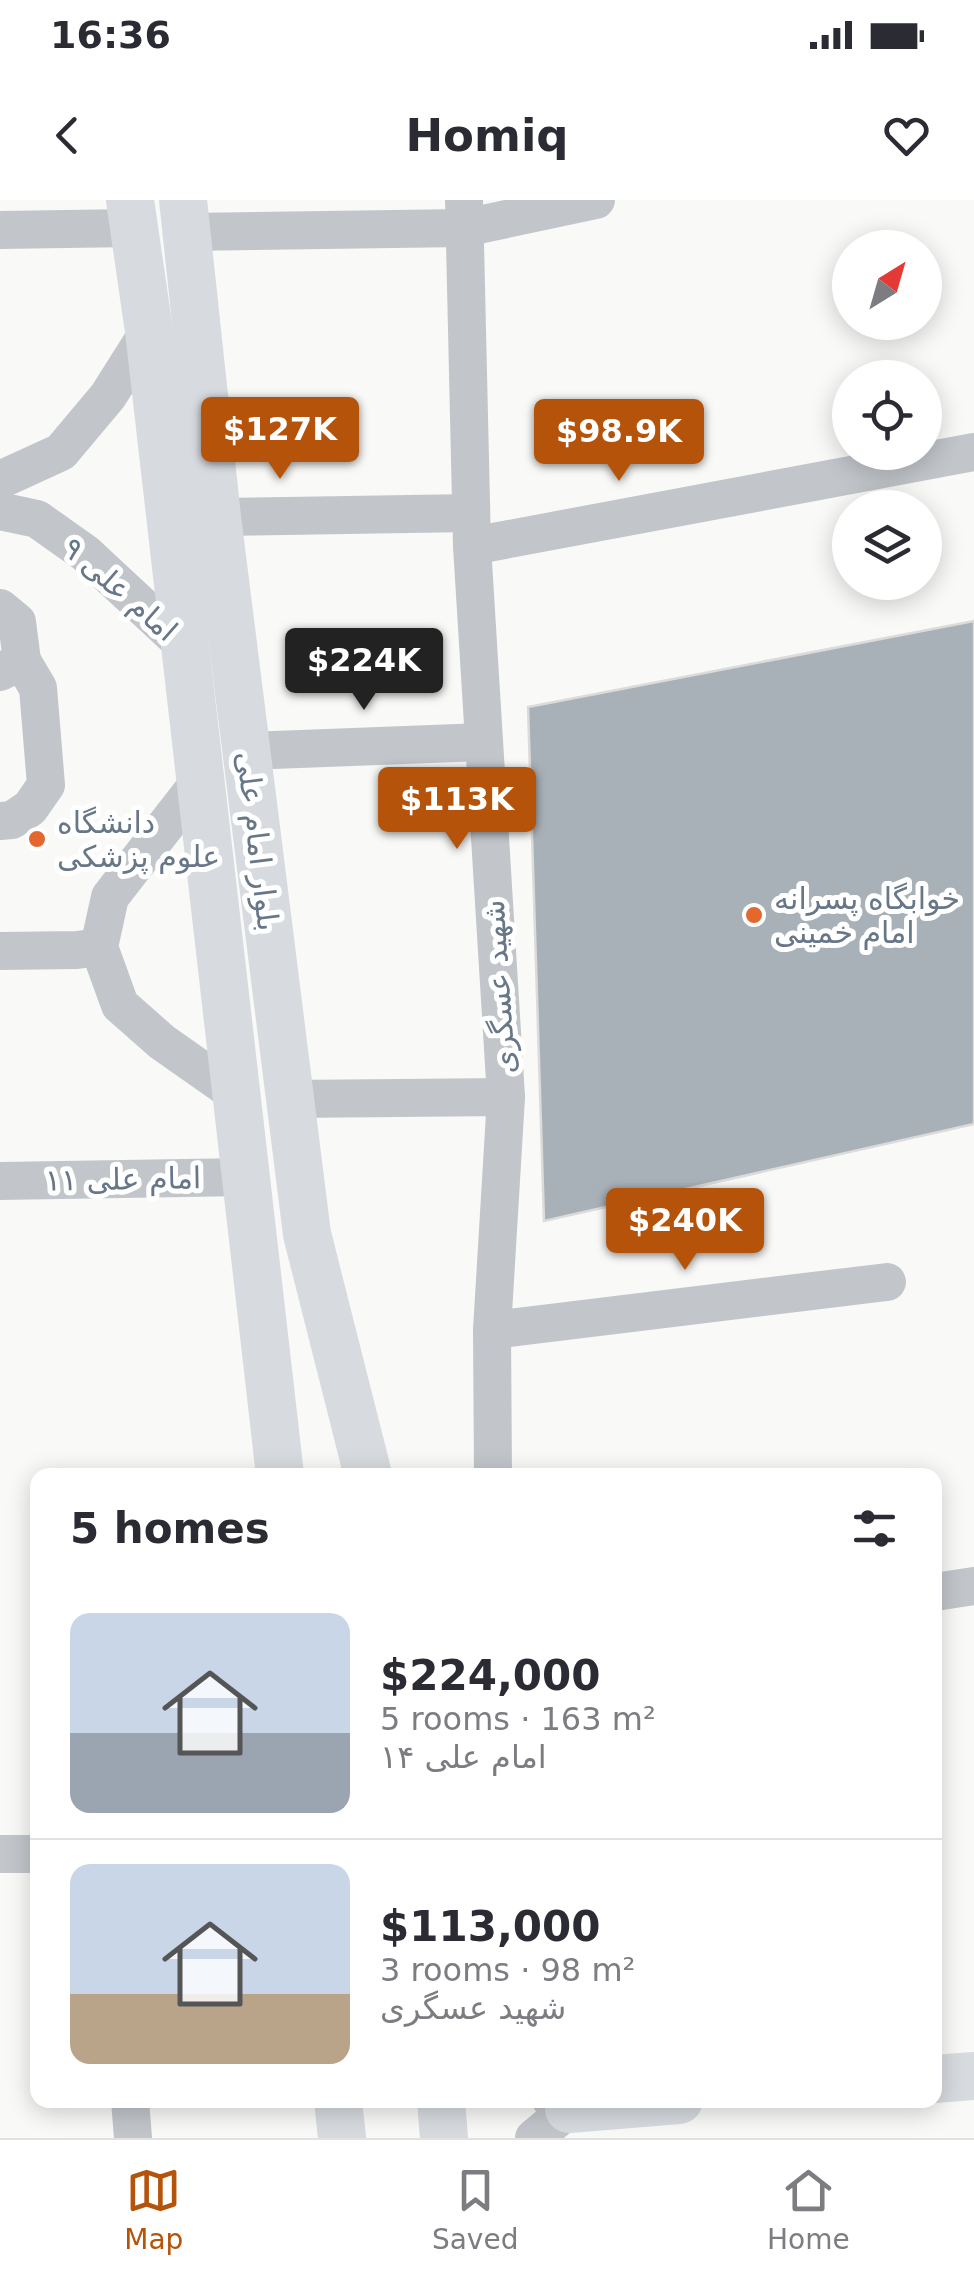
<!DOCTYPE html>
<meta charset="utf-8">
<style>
body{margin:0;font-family:"DejaVu Sans","Noto Naskh Arabic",sans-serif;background:#f7f7f7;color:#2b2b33;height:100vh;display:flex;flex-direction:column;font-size:38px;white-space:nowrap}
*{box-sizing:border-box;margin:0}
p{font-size:32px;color:#7c7c81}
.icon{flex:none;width:55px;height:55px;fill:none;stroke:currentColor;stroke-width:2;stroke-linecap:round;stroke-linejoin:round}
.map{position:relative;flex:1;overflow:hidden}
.panel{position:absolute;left:30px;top:1268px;width:912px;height:640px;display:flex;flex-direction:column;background:#fff;border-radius:20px;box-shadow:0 5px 25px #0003}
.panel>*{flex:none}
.needle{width:65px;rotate:37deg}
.buttons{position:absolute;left:832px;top:30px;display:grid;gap:20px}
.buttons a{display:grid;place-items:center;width:110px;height:110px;border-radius:50%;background:#fff;box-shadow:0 5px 25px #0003;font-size:50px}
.price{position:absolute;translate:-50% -85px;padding:0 22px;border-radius:10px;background:#b45309;color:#fff;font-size:32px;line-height:65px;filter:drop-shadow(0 2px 5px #0008)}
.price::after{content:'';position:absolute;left:50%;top:60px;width:30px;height:22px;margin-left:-15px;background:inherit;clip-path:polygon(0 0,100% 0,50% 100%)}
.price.selected{background:#222;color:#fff}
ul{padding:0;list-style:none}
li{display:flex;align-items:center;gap:30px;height:250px;padding:0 40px}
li+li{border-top:2px solid #e1e1e2}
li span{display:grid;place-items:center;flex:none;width:280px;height:200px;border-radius:20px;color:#555}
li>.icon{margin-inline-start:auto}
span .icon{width:120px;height:120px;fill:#fffc;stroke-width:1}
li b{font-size:42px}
h2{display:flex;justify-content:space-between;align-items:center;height:120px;padding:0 40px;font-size:42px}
.status{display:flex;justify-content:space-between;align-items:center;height:70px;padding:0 50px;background:#fff;direction:ltr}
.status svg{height:28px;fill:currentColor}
header{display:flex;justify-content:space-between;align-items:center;height:130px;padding:0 40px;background:#fff;font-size:45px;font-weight:600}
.dock{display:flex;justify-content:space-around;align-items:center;height:140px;border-top:2px solid #e1e1e2;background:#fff;font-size:28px;color:#7c7c81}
.dock a{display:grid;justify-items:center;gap:5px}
.dock .selected{color:#b45309}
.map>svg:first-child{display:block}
</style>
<div class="status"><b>16:36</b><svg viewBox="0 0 49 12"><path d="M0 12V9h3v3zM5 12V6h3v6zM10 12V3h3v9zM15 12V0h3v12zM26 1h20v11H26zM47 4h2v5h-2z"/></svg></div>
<header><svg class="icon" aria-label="back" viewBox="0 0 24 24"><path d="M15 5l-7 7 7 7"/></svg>Homiq<svg class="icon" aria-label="heart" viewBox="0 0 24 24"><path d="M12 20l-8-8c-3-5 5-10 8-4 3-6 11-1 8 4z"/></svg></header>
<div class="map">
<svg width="974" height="1938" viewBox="0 0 974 1938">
<rect width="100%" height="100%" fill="#f9f9f7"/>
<path fill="#a9b1b8" stroke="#dbdbd9" stroke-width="2.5" d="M 974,421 L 974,924 L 544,1021 L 528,507 Z"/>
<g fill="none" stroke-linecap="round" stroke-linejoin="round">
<g stroke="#c2c6cb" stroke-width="38">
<path d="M 464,0 L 472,346 L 506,897 L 492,1130 L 493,1275"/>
<path d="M 0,30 L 133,28"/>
<path d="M 186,32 L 464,28 L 596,0"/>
<path d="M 0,280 L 61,252 L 108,196 L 149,131"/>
<path d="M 0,311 L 37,319 L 85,353 L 185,446"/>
<path d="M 217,317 L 471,313"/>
<path d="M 472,346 L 974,252"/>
<path d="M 0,408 L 17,422 L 22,461 L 0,472"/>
<path d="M 247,551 L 484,542"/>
<path d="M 201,580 L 110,697 L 99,747 L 120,805 L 162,842 L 236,894"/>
<path d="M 0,621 L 12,620 L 30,608 L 46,585 L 38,488 L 22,461"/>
<path d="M 0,751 L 77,750 L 99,747"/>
<path d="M 290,899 L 506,897"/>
<path d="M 0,981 L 246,977"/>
<path d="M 492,1130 L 887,1082"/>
<path d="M 935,1392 L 974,1386"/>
<path d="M 0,1654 L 38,1654"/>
<path d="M 130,1900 L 133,1938"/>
<path d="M 534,1938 L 569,1909 L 551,1900"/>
</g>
<g stroke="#d7dbdf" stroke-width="48">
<path d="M 130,0 L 149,131 L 280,1275"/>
<path d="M 183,0 L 217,317 L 307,1034 L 368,1275"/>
<path d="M 935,1879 L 974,1876"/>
<path d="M 338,1900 L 342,1938"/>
<path d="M 441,1900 L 444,1938"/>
<path d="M 569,1909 L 679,1900"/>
</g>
</g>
<g fill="#e4682d" stroke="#fff" stroke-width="4">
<circle cx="37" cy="639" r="10"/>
<circle cx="754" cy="715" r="10"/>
</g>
<g text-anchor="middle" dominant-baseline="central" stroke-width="10" stroke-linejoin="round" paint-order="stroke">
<g font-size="30" fill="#687788" stroke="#fff">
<text transform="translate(120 389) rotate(41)">امام علی ۹</text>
<text transform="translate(258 641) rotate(83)">بلوار امام علی</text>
<text transform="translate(499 787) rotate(-94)">شهید عسگری</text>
<text transform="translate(123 979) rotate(-1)">امام علی ۱۱</text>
</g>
<g font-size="30" fill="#687788" stroke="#fff" text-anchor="start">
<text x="57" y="622">دانشگاه<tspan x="57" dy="34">علوم پزشکی</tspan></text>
<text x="774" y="698">خوابگاه پسرانه<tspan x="774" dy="34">امام خمینی</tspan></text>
</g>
</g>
</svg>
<div class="buttons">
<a><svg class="needle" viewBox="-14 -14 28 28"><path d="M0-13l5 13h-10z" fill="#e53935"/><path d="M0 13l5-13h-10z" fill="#7c7c81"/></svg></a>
<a><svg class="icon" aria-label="locate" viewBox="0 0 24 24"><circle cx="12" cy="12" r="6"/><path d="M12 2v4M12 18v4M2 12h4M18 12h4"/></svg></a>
<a><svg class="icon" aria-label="layers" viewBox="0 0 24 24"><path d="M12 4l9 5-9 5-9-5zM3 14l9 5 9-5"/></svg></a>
</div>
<b class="price" style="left:280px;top:282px">$127K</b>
<b class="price" style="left:619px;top:284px">$98.9K</b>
<b class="price selected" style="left:364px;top:513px">$224K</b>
<b class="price" style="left:457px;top:652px">$113K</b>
<b class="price" style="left:685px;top:1073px">$240K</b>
<section class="panel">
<h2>5 homes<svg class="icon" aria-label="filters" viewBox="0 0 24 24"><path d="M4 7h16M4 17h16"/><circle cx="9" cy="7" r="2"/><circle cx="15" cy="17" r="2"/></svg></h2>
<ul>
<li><span style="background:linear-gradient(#c9d6e8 60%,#9aa5b1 0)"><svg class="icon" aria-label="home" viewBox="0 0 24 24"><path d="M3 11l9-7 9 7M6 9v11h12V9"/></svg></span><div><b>$224,000</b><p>5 rooms · 163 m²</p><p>امام علی ۱۴</p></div></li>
<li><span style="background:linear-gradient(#c9d6e8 65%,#b9a48a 0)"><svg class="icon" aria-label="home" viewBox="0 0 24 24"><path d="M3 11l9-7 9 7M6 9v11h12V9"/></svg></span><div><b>$113,000</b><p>3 rooms · 98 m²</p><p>شهید عسگری</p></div></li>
</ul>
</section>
</div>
<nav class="dock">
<a class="selected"><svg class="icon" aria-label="map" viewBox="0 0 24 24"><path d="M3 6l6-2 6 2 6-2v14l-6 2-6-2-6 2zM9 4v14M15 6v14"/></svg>Map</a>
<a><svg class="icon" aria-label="saved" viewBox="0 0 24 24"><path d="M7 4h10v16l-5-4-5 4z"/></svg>Saved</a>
<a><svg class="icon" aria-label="home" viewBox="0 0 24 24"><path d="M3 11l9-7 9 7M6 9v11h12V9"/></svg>Home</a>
</nav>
